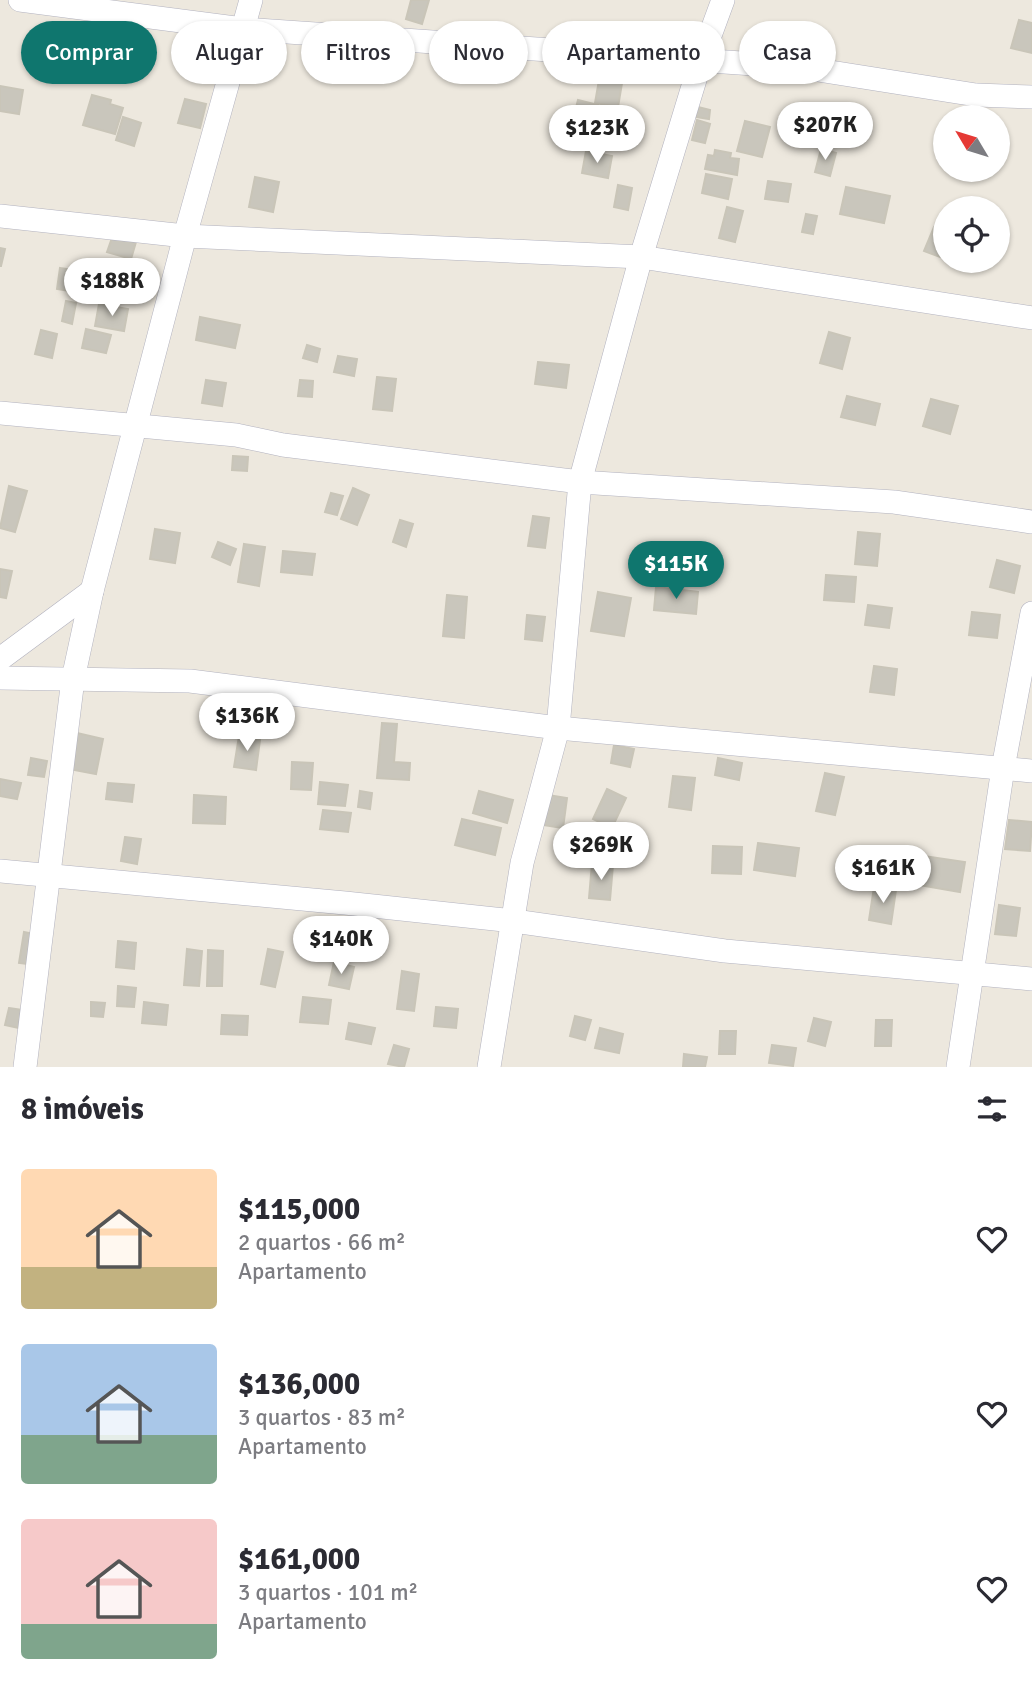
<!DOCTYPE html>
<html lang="pt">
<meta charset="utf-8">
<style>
body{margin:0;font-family:Signika,sans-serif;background:#f2f2f3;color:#2b2b33;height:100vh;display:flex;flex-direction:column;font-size:26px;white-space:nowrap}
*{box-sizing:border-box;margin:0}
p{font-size:23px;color:#7c7c81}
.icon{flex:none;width:38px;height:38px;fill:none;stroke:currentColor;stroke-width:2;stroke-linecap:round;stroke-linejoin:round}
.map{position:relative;height:1067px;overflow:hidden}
.details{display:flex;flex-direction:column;background:#fff;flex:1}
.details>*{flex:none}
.hud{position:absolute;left:21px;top:21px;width:990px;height:63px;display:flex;gap:14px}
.needle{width:46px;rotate:308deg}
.controls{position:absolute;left:933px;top:105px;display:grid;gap:14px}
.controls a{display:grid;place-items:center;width:77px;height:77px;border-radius:50%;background:#fff;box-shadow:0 2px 5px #0004;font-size:35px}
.price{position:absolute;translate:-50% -60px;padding:0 16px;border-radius:24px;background:#fff;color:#222;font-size:23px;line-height:46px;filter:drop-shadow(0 2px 4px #0008)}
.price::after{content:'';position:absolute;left:50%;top:42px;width:21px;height:16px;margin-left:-10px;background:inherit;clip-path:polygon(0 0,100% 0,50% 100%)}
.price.current{background:#0f766e;color:#fff}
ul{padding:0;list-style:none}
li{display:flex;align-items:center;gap:21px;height:175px;padding:0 21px}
li span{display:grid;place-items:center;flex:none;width:196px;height:140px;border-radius:7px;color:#555}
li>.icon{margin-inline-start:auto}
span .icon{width:84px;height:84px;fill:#fffc;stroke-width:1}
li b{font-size:30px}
h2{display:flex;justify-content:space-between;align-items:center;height:84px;padding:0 21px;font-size:30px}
.pill{padding:0 24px;border-radius:32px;background:#fff;box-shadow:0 2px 5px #0004;font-size:24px;line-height:63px}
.pill.current{background:#0f766e;color:#fff}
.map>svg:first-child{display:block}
</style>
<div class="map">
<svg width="1032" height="1067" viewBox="0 0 1032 1067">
<rect width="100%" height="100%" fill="#ede8de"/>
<g fill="#c9c6bc" stroke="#c9c5b8" stroke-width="2">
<path d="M 411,0 L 429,0 L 422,24 L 406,19 Z"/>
<path d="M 1019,20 L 1032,23 L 1032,53 L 1011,48 Z"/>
<path d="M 599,80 L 622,83 L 618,107 L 595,103 Z"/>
<path d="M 0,86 L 23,90 L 19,114 L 0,111 Z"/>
<path d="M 92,95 L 111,100 L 110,104 L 123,108 L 115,134 L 83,125 Z"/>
<path d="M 185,99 L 206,104 L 200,128 L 178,123 Z"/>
<path d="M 578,100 L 598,105 L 591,128 L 572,123 Z"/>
<path d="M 698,107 L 710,110 L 709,119 L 696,117 Z"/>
<path d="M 123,117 L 141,123 L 134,146 L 116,140 Z"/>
<path d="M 697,120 L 710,124 L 705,143 L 692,140 Z"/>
<path d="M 745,121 L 770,127 L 762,157 L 737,151 Z"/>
<path d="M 821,149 L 836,153 L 830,176 L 815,172 Z"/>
<path d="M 715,150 L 731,153 L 730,158 L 739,159 L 737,175 L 705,169 L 708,155 L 714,156 Z"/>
<path d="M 586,151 L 612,156 L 608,178 L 582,173 Z"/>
<path d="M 706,174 L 732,179 L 728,199 L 702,193 Z"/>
<path d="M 255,177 L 279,182 L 273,212 L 249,207 Z"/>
<path d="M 768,181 L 791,184 L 788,202 L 765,199 Z"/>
<path d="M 618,185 L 632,188 L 628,210 L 614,207 Z"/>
<path d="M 846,187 L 890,196 L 884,223 L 840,214 Z"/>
<path d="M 727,207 L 743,211 L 735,242 L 719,238 Z"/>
<path d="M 806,214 L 817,216 L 813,234 L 802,232 Z"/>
<path d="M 934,227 L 945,231 L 940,257 L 924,251 Z"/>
<path d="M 113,235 L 136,242 L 131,259 L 107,252 Z"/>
<path d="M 0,248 L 5,249 L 1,266 L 0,266 Z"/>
<path d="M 135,262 L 151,266 L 145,286 L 130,283 Z"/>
<path d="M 60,268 L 74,270 L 70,291 L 57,289 Z"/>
<path d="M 66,301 L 76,303 L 72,324 L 62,321 Z"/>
<path d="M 99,304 L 128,309 L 124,331 L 95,326 Z"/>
<path d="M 200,317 L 240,325 L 235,348 L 196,340 Z"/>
<path d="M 86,329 L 111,335 L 106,353 L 82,348 Z"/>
<path d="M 41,330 L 57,334 L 52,358 L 35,354 Z"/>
<path d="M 829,332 L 850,338 L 842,369 L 820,363 Z"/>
<path d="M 307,345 L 320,349 L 317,362 L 303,358 Z"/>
<path d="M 338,356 L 357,359 L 354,376 L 334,372 Z"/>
<path d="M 538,362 L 569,365 L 566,388 L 535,384 Z"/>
<path d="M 377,377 L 396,379 L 392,411 L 373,409 Z"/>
<path d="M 206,380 L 226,383 L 222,406 L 202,403 Z"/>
<path d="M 300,380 L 313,381 L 312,397 L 298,396 Z"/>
<path d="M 847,396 L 880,404 L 875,425 L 841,417 Z"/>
<path d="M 931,399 L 958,406 L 950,434 L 923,426 Z"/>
<path d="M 233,456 L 248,457 L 247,471 L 232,470 Z"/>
<path d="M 9,486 L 27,491 L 15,532 L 0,528 Z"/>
<path d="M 353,488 L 369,495 L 357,525 L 341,519 Z"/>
<path d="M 331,493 L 343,496 L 337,515 L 325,512 Z"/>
<path d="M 533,516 L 549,518 L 545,548 L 528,546 Z"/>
<path d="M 400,520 L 413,524 L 406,547 L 393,542 Z"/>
<path d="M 155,529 L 180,533 L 175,563 L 150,559 Z"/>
<path d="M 858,532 L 880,534 L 877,566 L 855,564 Z"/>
<path d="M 218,542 L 236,549 L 230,565 L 212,557 Z"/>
<path d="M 244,544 L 265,547 L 259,586 L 238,582 Z"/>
<path d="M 283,551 L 315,554 L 312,575 L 281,572 Z"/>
<path d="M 997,560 L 1020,566 L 1014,593 L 990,587 Z"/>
<path d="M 0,569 L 12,571 L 6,598 L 0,597 Z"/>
<path d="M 826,575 L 856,577 L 854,602 L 824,600 Z"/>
<path d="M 656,587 L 698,592 L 696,614 L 654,610 Z"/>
<path d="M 598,592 L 631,598 L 624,636 L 591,631 Z"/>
<path d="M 447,595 L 467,597 L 464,638 L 443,636 Z"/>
<path d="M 868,605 L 892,608 L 889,628 L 865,625 Z"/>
<path d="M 972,612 L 1000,615 L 997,638 L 969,635 Z"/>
<path d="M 527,615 L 545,617 L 542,641 L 525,639 Z"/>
<path d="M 874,666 L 897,669 L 894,695 L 870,692 Z"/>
<path d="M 382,723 L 397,724 L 394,762 L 410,763 L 409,780 L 377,778 Z"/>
<path d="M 77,733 L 103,739 L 96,774 L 69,769 Z"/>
<path d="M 239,736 L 260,740 L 256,770 L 234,767 Z"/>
<path d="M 614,745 L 634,749 L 630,767 L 611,763 Z"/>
<path d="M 31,758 L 47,761 L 44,777 L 28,775 Z"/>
<path d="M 718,758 L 742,763 L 739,780 L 715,775 Z"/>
<path d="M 292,762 L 313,763 L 311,790 L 291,789 Z"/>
<path d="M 825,773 L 844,777 L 835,815 L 816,811 Z"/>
<path d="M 673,776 L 695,778 L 691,810 L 669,807 Z"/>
<path d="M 0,779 L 21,783 L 17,799 L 0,796 Z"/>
<path d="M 320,782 L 348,785 L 345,806 L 318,804 Z"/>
<path d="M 108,783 L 134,785 L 132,802 L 106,799 Z"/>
<path d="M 607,789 L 626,798 L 612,828 L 593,819 Z"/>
<path d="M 360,791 L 372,793 L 370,809 L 358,807 Z"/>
<path d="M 479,791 L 513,800 L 507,823 L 473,813 Z"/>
<path d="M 194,795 L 226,797 L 225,824 L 193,823 Z"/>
<path d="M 548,795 L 567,798 L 563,828 L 543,825 Z"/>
<path d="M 323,810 L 351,813 L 348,832 L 320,829 Z"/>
<path d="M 462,819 L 501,828 L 495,855 L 455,845 Z"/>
<path d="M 1009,820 L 1032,822 L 1030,851 L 1005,849 Z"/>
<path d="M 125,837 L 141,839 L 137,864 L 121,861 Z"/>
<path d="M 758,843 L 799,848 L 795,876 L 754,870 Z"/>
<path d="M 713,846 L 742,847 L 741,874 L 712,873 Z"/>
<path d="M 917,855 L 965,862 L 960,892 L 913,884 Z"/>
<path d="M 867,857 L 882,859 L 879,880 L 864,878 Z"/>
<path d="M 592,863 L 613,865 L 610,900 L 589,898 Z"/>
<path d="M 874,887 L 896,890 L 891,924 L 869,920 Z"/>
<path d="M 999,905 L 1020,908 L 1016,936 L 995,934 Z"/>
<path d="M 24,932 L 39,935 L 35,965 L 19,963 Z"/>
<path d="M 118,941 L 136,943 L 134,969 L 116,967 Z"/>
<path d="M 187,949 L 202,951 L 199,986 L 184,985 Z"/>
<path d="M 268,949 L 283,952 L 275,987 L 261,984 Z"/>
<path d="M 208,950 L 223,951 L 222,986 L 207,986 Z"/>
<path d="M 334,962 L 354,967 L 349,989 L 329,985 Z"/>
<path d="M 402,971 L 419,974 L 414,1011 L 397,1009 Z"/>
<path d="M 118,986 L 136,988 L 134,1007 L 117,1006 Z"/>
<path d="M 303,997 L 331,1000 L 328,1024 L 300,1022 Z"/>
<path d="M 91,1002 L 105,1003 L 103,1017 L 91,1016 Z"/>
<path d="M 144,1002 L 168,1005 L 166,1025 L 142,1023 Z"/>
<path d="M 436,1007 L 458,1009 L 456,1028 L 434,1026 Z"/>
<path d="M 9,1008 L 23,1010 L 19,1028 L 5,1025 Z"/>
<path d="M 222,1015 L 248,1016 L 247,1035 L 221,1034 Z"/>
<path d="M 575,1016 L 591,1020 L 585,1040 L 570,1036 Z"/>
<path d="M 814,1018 L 831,1022 L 825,1046 L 808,1041 Z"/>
<path d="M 876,1020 L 892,1020 L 891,1046 L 875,1046 Z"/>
<path d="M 349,1023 L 375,1028 L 371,1044 L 346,1039 Z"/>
<path d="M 600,1028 L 623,1034 L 619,1053 L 595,1048 Z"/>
<path d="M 720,1031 L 736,1031 L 735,1054 L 719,1054 Z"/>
<path d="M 394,1045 L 409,1049 L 404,1067 L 388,1064 Z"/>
<path d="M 772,1045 L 796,1048 L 793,1066 L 769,1063 Z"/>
<path d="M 684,1054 L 707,1057 L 705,1067 L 683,1067 Z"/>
</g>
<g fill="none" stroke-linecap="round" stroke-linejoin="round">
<g stroke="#b2b2bf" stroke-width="24">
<g id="minor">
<path d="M 20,0 L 243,29 L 799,67 L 976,95 L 1032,97"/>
<path d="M 0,216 L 185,236 L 641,257 L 1032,318"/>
<path d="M 0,413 L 236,435 L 283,445 L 580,482 L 894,502 L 1032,522"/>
<path d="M 0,659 L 92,591"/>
<path d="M 0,678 L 190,681 L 558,728 L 1032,771"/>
<path d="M 0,871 L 345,903 L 514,921 L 725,951 L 1032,979"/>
<path d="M 25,1067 L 73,679 L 92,591 L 185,236 L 251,0"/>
<path d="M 489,1067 L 522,863 L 558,728 L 580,482 L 641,257 L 701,60 L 723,0"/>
<path d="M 958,1067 L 1003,768 L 1032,613"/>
</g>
</g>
<use href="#minor" stroke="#fff" stroke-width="23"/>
</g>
</svg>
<div class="controls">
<a><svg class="needle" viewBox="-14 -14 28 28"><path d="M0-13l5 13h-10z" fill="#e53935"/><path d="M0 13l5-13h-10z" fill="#7c7c81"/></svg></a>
<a><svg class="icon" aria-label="locate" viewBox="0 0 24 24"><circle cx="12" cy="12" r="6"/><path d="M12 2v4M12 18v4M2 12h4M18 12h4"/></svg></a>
</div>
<b class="price" style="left:825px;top:162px">$207K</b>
<b class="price" style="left:597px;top:165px">$123K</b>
<b class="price" style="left:112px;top:318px">$188K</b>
<b class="price current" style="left:676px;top:601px">$115K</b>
<b class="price" style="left:247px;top:753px">$136K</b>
<b class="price" style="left:601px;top:882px">$269K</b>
<b class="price" style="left:883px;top:905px">$161K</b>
<b class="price" style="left:341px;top:976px">$140K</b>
<div class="hud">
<a class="pill current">Comprar</a>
<a class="pill">Alugar</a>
<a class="pill">Filtros</a>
<a class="pill">Novo</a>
<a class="pill">Apartamento</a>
<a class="pill">Casa</a>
</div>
</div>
<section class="details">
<h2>8 imóveis<svg class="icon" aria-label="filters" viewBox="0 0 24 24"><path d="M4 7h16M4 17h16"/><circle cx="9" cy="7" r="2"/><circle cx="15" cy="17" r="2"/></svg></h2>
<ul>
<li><span style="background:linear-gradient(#ffd9b3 70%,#c2b280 0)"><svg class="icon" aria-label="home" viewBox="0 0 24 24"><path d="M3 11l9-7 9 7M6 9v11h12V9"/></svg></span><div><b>$115,000</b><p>2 quartos · 66 m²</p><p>Apartamento</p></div><svg class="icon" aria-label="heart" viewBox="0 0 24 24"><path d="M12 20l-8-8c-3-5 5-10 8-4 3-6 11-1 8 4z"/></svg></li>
<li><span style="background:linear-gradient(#a9c7e8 65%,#7fa58c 0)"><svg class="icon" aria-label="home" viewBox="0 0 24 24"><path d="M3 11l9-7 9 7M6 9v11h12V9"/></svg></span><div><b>$136,000</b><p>3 quartos · 83 m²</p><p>Apartamento</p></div><svg class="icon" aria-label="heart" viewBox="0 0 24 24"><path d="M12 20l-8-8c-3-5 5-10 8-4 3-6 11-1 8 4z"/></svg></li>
<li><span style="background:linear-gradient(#f6c9c9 75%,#7fa58c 0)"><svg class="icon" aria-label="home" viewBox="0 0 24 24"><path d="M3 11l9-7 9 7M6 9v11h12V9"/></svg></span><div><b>$161,000</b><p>3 quartos · 101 m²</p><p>Apartamento</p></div><svg class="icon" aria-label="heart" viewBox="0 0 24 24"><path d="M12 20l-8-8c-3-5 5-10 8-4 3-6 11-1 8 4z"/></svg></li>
</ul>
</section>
